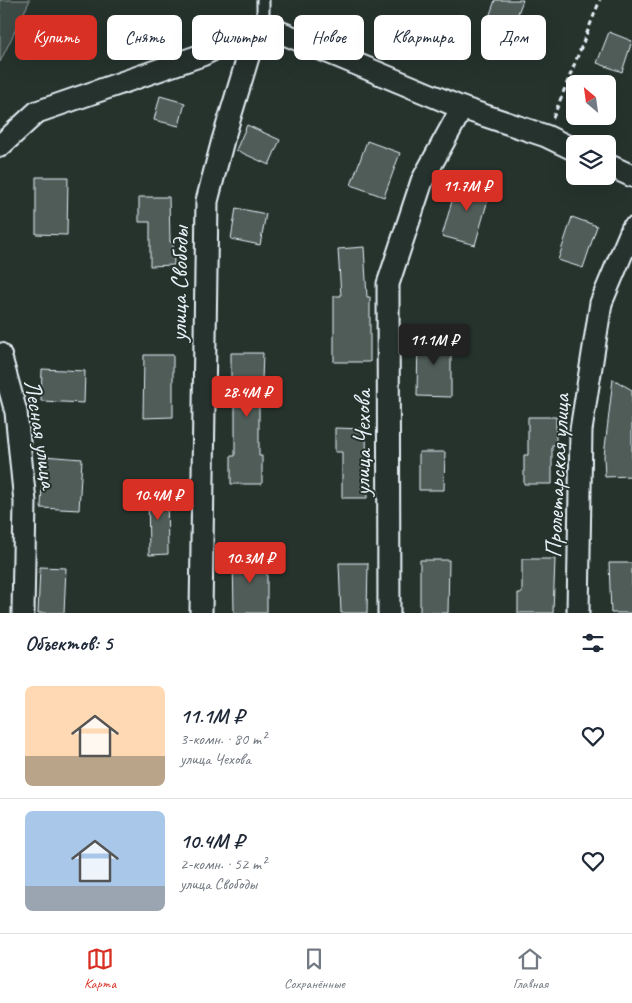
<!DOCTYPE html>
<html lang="ru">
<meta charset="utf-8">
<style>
body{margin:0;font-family:Caveat,sans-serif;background:#f2f2f3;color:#1f2937;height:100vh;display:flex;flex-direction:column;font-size:19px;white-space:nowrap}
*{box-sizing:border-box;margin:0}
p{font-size:16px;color:#747a83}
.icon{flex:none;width:28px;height:28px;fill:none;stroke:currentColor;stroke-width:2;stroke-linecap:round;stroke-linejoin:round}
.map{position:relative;height:613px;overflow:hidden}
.drawer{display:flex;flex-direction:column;background:#fff;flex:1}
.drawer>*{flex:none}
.top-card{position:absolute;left:15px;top:15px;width:602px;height:45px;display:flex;gap:10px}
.needle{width:32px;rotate:331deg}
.tools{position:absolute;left:566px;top:75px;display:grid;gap:10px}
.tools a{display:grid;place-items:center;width:50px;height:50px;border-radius:8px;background:#fff;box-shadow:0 5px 20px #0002;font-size:25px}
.price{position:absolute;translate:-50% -42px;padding:0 11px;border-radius:5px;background:#d93025;color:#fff;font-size:16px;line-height:32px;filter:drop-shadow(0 1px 2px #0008)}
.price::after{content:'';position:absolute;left:50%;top:30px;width:15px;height:11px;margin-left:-8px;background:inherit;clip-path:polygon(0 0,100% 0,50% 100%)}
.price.selected{background:#222;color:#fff}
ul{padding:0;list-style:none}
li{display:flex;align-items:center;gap:15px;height:125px;padding:0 25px}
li+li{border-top:1px solid #e0e1e3}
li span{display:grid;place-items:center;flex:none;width:140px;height:100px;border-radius:8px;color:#555}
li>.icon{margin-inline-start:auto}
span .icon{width:60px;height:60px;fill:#fffc;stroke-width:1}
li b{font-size:21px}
h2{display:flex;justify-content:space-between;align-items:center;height:60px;padding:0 25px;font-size:21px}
.tag{padding:0 18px;border-radius:8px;background:#fff;box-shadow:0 5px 20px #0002;font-size:18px;line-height:45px}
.tag.selected{background:#d93025;color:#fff}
.dock{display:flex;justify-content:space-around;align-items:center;height:70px;border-top:1px solid #e0e1e3;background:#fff;font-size:14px;color:#747a83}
.dock a{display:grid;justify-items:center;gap:2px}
.dock .selected{color:#d93025}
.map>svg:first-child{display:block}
</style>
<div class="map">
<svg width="632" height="613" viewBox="0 0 632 613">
<rect width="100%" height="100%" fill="#26332d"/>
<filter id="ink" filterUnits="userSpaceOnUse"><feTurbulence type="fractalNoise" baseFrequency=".02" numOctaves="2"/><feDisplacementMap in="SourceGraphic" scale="10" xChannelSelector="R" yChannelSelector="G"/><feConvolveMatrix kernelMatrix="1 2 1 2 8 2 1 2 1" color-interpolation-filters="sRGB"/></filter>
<g filter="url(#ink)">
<path fill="#3e4b47" stroke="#939ea0" d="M 0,0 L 30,0 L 0,62 Z"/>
<g fill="#505c59" stroke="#e8f1f8">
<path d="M 495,0 L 523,0 L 511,32 L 487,23 Z"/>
<path d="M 609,32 L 632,41 L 622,72 L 597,63 Z"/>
<path d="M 160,96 L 185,103 L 179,126 L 154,120 Z"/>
<path d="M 247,125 L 280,140 L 269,165 L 236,150 Z"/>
<path d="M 367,141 L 400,153 L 384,197 L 351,185 Z"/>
<path d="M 36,177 L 68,177 L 67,235 L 36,234 Z"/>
<path d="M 458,180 L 491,189 L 475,245 L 442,236 Z"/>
<path d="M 139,197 L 169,197 L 170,242 L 173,242 L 174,265 L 150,266 L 150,222 L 139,222 Z"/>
<path d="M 236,208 L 266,214 L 260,245 L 231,239 Z"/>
<path d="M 572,217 L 597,226 L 583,268 L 558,260 Z"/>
<path d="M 364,247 L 367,297 L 370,297 L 370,362 L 334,362 L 334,296 L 341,296 L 338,249 Z"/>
<path d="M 418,336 L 451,336 L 451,397 L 417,396 Z"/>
<path d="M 231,353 L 263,353 L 262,380 L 259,380 L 259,456 L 262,456 L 262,484 L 231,484 L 231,456 L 235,456 L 235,380 L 231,380 Z"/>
<path d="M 144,355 L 173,355 L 173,417 L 143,418 Z"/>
<path d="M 42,369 L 85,371 L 84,403 L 41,401 Z"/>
<path d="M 613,379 L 632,390 L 632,476 L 605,477 L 604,456 Z"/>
<path d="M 528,417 L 556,417 L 556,445 L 552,445 L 552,484 L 524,484 L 524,455 L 528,455 Z"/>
<path d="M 335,428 L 366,429 L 367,498 L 342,498 L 342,452 L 335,452 Z"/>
<path d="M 419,452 L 445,452 L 444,490 L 419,490 Z"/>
<path d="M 43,456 L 82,459 L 79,510 L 41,508 Z"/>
<path d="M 148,488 L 167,488 L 168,554 L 149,555 Z"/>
<path d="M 233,556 L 267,556 L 267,613 L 234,613 Z"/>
<path d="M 522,559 L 555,559 L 553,613 L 518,613 L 518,593 L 522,593 Z"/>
<path d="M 420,560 L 449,560 L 448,613 L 420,613 Z"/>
<path d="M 339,563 L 368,563 L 367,613 L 341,613 Z"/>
<path d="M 609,563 L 632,563 L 632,613 L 611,613 Z"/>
<path d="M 40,567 L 66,568 L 64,613 L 38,613 Z"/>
</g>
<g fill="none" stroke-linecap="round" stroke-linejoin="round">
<g stroke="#e8f1f8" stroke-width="15">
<path id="service" d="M 263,0 L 263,25"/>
</g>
<g stroke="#e8f1f8" stroke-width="25">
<g id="minor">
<path d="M 263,25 L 462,108 L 546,136 L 575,150"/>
<path d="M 0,146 L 37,112 L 202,55 L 263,25"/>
<path d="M 608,165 L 632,176"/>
<path d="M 0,354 L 16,412 L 25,502 L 23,613"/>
<path d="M 201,613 L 207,201 L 223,140 L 252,44 L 263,25"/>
<path d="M 389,613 L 388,284 L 422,181 L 462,108"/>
<path d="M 578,613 L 581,430 L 601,303 L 632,229"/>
</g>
</g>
<path stroke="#e8f1f8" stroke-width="3" stroke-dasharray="5 4" stroke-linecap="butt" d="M 553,118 L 600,0"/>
<use href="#service" stroke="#26332d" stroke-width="11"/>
<use href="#minor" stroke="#26332d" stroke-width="21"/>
</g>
</g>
<g text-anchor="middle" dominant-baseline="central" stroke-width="4" stroke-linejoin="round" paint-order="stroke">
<g font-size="24" fill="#e8f1f8" stroke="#26332d">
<text transform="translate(179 284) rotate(-89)">улица Свободы</text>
<text transform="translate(41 434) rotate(81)">Лесная улица</text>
<text transform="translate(362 443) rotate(-90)">улица Чехова</text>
<text transform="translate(557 476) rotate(-87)">Пролетарская улица</text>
</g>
</g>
</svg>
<div class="tools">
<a><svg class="needle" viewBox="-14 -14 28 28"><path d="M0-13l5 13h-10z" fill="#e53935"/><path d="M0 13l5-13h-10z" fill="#747a83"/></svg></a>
<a><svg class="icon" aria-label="layers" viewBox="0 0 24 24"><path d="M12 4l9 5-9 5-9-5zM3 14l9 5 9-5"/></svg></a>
</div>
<b class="price" style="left:467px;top:212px">11.7M ₽</b>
<b class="price selected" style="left:434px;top:366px">11.1M ₽</b>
<b class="price" style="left:247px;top:418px">28.4M ₽</b>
<b class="price" style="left:158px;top:521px">10.4M ₽</b>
<b class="price" style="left:250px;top:584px">10.3M ₽</b>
<div class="top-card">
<a class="tag selected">Купить</a>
<a class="tag">Снять</a>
<a class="tag">Фильтры</a>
<a class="tag">Новое</a>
<a class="tag">Квартира</a>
<a class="tag">Дом</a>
</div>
</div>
<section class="drawer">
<h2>Объектов: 5<svg class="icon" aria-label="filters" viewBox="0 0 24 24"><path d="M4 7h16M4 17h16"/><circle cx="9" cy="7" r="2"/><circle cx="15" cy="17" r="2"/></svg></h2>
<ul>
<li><span style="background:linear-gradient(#ffd9b3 70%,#b9a48a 0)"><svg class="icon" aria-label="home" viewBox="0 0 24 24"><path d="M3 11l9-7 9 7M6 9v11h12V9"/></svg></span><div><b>11.1M ₽</b><p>3-комн. · 80 m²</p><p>улица Чехова</p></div><svg class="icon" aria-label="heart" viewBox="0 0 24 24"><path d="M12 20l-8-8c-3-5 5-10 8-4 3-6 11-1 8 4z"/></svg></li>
<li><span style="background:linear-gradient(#a9c7e8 75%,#9aa5b1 0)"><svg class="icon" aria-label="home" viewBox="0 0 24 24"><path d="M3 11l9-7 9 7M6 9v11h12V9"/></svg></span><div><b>10.4M ₽</b><p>2-комн. · 52 m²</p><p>улица Свободы</p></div><svg class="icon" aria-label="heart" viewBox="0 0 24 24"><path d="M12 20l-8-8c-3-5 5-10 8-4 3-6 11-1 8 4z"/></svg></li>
</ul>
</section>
<nav class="dock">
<a class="selected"><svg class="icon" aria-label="map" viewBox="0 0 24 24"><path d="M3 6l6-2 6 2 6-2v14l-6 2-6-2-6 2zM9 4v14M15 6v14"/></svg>Карта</a>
<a><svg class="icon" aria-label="saved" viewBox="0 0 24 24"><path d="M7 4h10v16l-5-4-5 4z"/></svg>Сохранённые</a>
<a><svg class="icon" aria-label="home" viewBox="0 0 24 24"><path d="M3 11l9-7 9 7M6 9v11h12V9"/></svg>Главная</a>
</nav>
